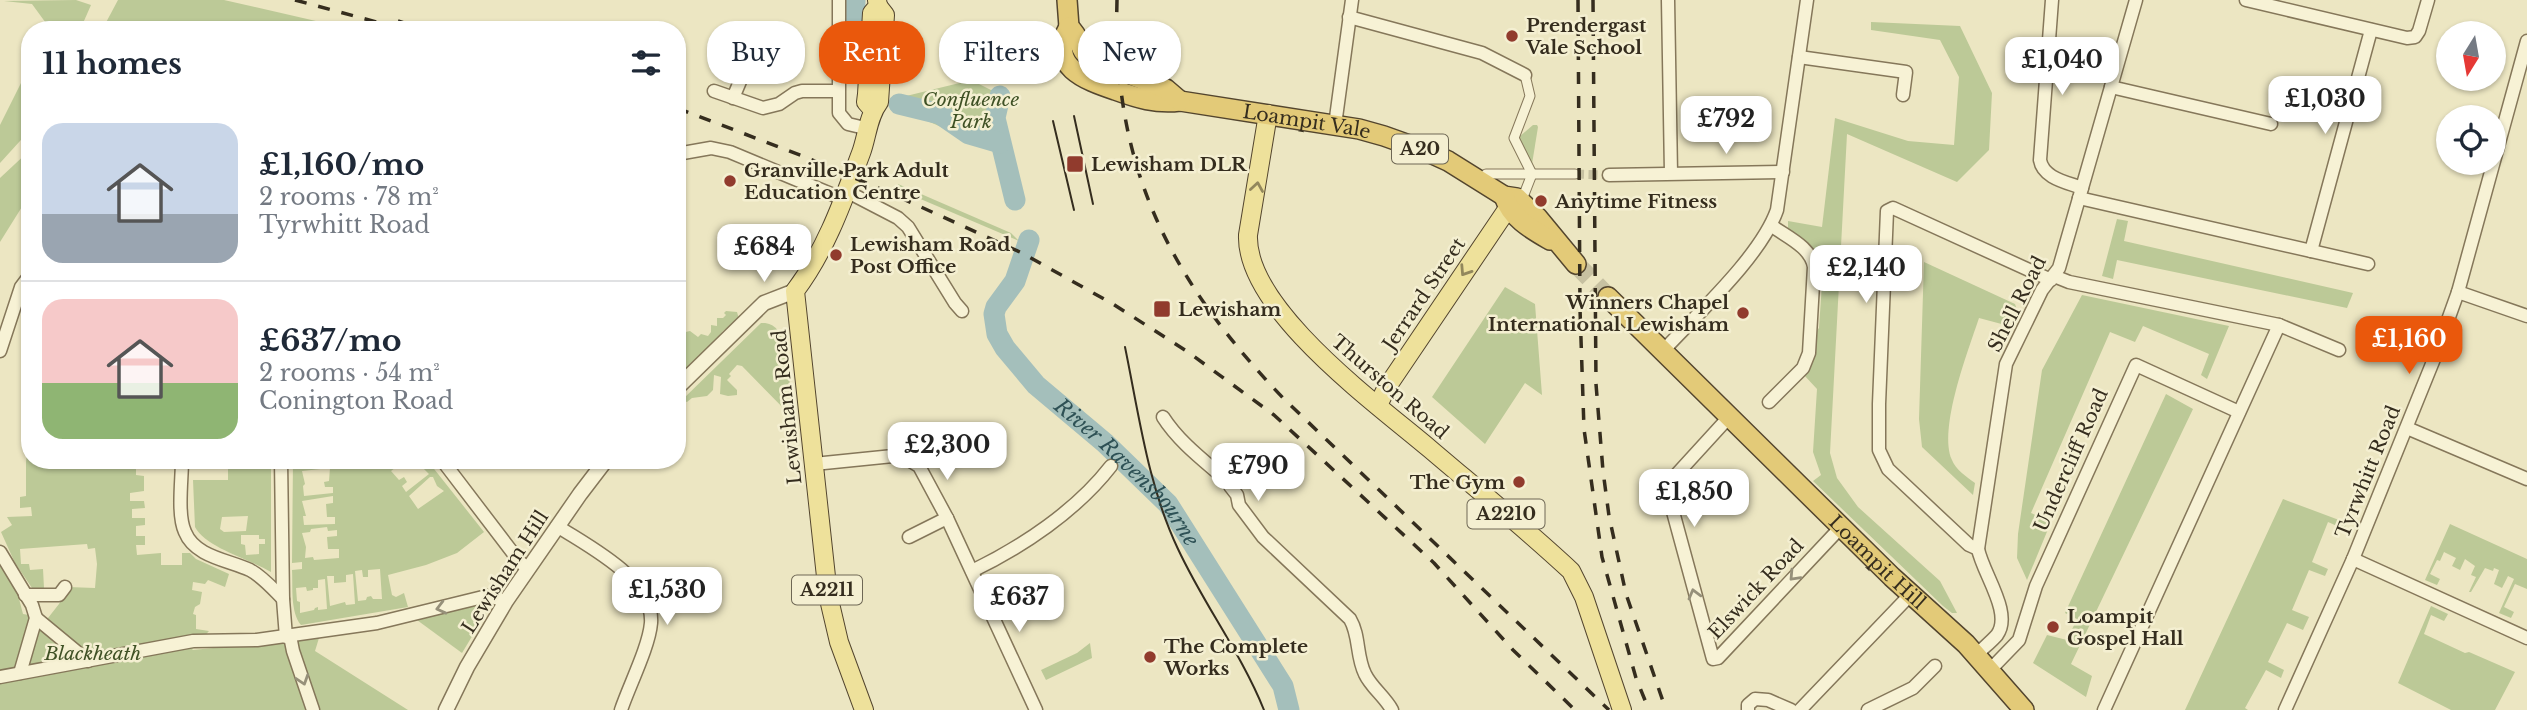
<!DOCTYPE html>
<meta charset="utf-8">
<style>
body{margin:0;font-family:"Libre Baskerville",serif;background:#f2f2f3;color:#1f2937;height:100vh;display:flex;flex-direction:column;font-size:26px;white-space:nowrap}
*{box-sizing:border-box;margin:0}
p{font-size:23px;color:#747a83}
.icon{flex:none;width:38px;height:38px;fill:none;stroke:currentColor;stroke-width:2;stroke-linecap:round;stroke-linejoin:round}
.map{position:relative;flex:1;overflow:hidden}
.details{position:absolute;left:21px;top:21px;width:665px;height:448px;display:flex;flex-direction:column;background:#fff;border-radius:28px;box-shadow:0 2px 5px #0004}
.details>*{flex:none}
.hud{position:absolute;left:707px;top:21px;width:665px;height:63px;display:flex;gap:14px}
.needle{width:46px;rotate:191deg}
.buttons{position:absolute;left:2436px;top:21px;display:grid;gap:14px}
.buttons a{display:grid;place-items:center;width:70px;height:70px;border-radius:50%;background:#fff;box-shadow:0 2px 5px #0004;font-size:35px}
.price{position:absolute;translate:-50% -60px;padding:0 16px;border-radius:14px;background:#fff;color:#222;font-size:23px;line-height:46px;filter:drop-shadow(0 2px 4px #0008)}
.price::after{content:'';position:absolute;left:50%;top:42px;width:21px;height:16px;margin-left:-10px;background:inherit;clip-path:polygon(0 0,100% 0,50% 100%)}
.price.on{background:#ea580c;color:#fff}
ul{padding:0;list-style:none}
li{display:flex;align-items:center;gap:21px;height:175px;padding:0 21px}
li+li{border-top:2px solid #e0e1e3}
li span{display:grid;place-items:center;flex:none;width:196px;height:140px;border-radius:21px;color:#555}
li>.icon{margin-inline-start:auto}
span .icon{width:84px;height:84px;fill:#fffc;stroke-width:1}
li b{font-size:30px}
h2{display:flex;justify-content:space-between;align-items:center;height:84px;padding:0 21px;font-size:30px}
.pill{padding:0 24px;border-radius:28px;background:#fff;box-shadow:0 2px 5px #0004;font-size:24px;line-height:63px}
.pill.on{background:#ea580c;color:#fff}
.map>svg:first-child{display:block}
</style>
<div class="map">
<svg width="2527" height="710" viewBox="0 0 2527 710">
<rect width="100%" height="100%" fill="#ece6c2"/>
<g fill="#bcc997" fill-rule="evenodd">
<path d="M 76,0 L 91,5 L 80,30 L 51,30 L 32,4 L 4,1 Z"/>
<path d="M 118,0 L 224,0 L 355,30 L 102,30 Z"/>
<path d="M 1871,22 L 1960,26 L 1992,93 L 1989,150 L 1957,182 L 1847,134 L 1830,453 L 1837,478 L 1858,507 L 1940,581 L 1957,613 L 1952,613 L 1943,606 L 1813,481 L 1821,475 L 1813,452 L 1817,389 L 1804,375 L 1815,333 L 1819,328 L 1823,269 L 1819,268 C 1818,250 1801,241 1788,231 L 1788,221 L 1822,227 L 1835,118 L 1908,141 L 1954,145 L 1959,77 L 1940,40 L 1871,30 Z"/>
<path d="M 30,78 L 30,130 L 0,163 L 0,125 L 22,81 L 26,84 Z"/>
<path d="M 976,79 L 977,83 L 999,94 L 1011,146 L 995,150 L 897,108 L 902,97 Z"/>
<path d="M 1533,125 L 1537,125 L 1538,127 L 1532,164 L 1530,165 L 1519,142 L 1519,137 Z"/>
<path d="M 30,150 L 30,194 L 0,242 L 0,178 Z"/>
<path d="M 898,184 L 1011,233 L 1019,241 L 897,189 Z"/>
<path d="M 2117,219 L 2128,221 L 2124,241 L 2353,293 L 2347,308 L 2117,260 L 2113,279 L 2102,276 Z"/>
<path d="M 1924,262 L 2015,304 L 2017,310 L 2009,326 L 1979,318 C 1968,351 1938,429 1952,460 C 1955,469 1967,477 1975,483 L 1973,495 L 1922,447 L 1919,419 Z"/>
<path d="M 1505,287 L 1535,304 L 1542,395 L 1525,383 L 1485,444 L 1432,397 Z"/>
<path d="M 2082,295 L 2229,326 L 2207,379 L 2201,375 L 2209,354 L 2143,326 L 2135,342 L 2110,332 L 2031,513 L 2051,522 L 2027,580 L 2017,558 L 2018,534 L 2042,370 Z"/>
<path d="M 726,311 L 737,312 L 739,319 L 723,331 L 704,355 L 699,355 L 697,360 L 692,362 L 677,379 L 677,334 L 690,331 L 698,337 L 701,334 L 708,336 L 711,332 L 711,325 L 717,326 L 717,318 L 723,318 L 726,315 L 724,313 Z"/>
<path d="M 761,323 C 775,322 780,332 785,344 L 794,419 L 742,366 L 737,365 L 729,374 L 731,376 L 727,380 L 737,390 L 737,395 L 728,396 L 720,394 L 721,377 L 714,375 L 713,390 L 707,396 L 692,398 L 687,402 L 682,400 Z"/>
<path d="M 2166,394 L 2193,409 L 2071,664 L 2092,676 L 2086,697 L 2033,663 L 2047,635 L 2067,640 L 2077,619 L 2065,613 Z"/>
<path d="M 30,426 L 30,460 L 136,460 L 136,475 L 144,476 L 144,491 L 130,493 L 130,501 L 144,501 L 145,508 L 132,509 L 132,518 L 145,518 L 145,525 L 136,526 L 136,536 L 145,536 L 145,545 L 136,545 L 137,555 L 161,553 L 161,565 L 182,565 L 182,553 L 190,553 L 196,559 L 229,574 L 225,587 L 208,580 L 205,584 L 193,582 L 192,590 L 202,592 L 200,604 L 195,607 L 193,614 L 196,615 L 196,629 L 209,631 L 192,650 L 319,638 L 315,651 L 408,710 L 0,710 L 0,565 L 18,595 L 23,614 L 48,618 L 59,604 L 68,587 L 95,588 L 97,564 L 95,548 L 88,549 L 87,544 L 20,549 L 21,564 L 29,564 L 30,570 L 43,569 L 44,588 L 32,588 L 15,563 L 1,532 L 12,525 L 7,517 L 32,516 L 31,507 L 20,508 L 20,497 L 26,496 L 26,462 Z"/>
<path d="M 228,460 L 271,460 L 271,572 C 250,559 206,548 195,527 L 193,480 L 228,480 ZM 248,516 L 246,531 L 224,532 L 220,529 L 222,517 ZM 241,535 L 259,535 L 259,539 L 265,539 L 265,544 L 259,544 L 259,554 L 246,555 L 245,545 L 241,544 Z"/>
<path d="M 293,460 L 302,460 L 302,465 L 313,464 L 313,460 L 381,460 L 387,467 L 397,460 L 405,460 L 391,471 L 399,480 L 404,477 L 407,482 L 402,486 L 406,492 L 429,474 L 418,463 L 419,460 L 427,460 L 484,532 L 457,553 L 426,565 L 388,575 L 392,595 L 396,597 L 404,593 L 408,607 L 301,625 C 290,612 293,586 292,570 L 302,569 L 302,562 L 292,563 ZM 330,468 L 329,481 L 324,482 L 325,487 L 333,487 L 333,493 L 304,496 L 303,486 L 305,484 L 302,471 ZM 430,477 L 433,477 L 437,486 L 444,491 L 418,509 L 409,496 ZM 333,496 L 333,503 L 326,504 L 327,517 L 335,517 L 335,524 L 304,525 L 303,516 L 306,516 L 302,501 ZM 327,527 L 328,531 L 337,530 L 337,536 L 327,537 L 328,549 L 339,549 L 339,558 L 314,560 L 313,557 L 305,558 L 306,547 L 302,533 L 310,532 L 311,529 ZM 380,569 L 382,599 L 373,599 L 371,596 L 367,597 L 366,600 L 358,601 L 355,571 L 362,570 L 363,577 L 368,577 L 368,570 ZM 353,574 L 355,604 L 346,605 L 345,602 L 330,606 L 327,576 L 334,576 L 334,583 L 346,582 L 346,575 ZM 325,579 L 327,609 L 318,610 L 318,607 L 315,608 L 314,610 L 300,613 L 300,602 L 297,601 L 296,588 L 306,587 L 307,591 L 313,590 L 313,588 L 318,588 L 318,580 Z"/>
<path d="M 2283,499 L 2347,523 L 2344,529 L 2328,522 L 2312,562 L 2328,569 L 2325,576 L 2309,570 L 2292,610 L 2309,617 L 2303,630 L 2287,623 L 2268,662 L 2284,670 L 2281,678 L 2266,670 L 2245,708 L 2248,710 L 2185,710 Z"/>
<path d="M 2450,524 L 2527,559 L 2527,589 L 2515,584 L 2504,607 L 2514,612 L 2511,618 L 2499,613 L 2514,579 L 2508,576 L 2502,588 L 2494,584 L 2499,570 L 2494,568 L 2493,571 L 2485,568 L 2471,592 L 2469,592 L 2476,577 L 2471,575 L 2475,566 L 2465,559 L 2460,570 L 2452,566 L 2456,558 L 2444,552 L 2440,561 L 2437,560 L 2430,574 L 2440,579 L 2437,585 L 2425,580 Z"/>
<path d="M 483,601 L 491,605 L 462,653 L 417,620 Z"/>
<path d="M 2431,606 L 2448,614 L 2444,621 L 2431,615 L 2424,634 L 2465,653 L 2469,652 L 2515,672 L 2495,710 L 2451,710 L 2398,683 Z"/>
<path d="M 1090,643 L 1092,658 L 1046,680 L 1041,670 L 1077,653 Z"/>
</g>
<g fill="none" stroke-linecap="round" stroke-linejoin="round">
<g stroke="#a4bfbb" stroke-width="21">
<path d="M 853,72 L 855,0"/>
<path d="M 1000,96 L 995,118 L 1015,200"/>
<path d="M 899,104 L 940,114 L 969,134 L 1000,143"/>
<path id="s1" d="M 1029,240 L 1015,281 L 996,307 L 994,314 L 997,334 L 1005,348 L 1036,385 L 1105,443 L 1168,504 L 1283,686 L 1289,710"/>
</g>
<path stroke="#c7c1a1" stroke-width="9" stroke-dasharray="9 4.5" stroke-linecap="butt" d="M 1575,174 L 1609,175"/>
<path stroke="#c7c1a1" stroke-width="19" stroke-dasharray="19 10" stroke-linecap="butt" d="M 1576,264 L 1608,297"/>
<g stroke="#85775a" stroke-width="11">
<g id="pedestrian">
<path d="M 1486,174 L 1575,174"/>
<path d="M 1523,197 L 1532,174 L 1514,138 L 1530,96 L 1525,75"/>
</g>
</g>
<g stroke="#85775a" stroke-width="15">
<g id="minor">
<path d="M 839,0 L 839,113 L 848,124 L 869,129"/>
<path d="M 1668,0 L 1671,173"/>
<path d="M 2052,0 L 2040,160 C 2043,178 2066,182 2082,188"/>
<path d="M 2246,0 L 2407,38 L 2415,37 L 2419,31 L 2428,0"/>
<path d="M 1349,17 L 1482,53 L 1525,75"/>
<path d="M 1799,57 L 1906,72 L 1903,95"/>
<path d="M 2111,87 L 2271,124"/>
<path d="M 714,91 L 763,108 L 779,104 L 795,93 L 802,91 L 837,91"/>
<path d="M 733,98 L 741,79"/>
<path d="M 1335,125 L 1352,0"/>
<path d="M 677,154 L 711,148 L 730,152 L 843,199"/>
<path d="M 1609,175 L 1783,172"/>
<path d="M 846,191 L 898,218 L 908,227 L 955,303 L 962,311"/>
<path d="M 2079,198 L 2368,264"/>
<path d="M 2311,251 L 2371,30"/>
<path d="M 2054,276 L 2069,282 L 2279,325 L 2339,350"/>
<path d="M 2458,292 L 2527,316"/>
<path d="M 0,351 L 21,287 L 30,275"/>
<path d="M 1663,351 C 1697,314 1761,256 1777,210 L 1807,0"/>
<path d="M 1769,402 L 1803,368 L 1809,353 L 1814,267 C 1811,247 1787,237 1772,226"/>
<path d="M 1163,417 C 1177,439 1198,456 1218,473"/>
<path d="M 1729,417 L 1666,486 L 1713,659 L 1718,658 L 1841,527"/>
<path d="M 2407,428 L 2527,479"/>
<path d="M 182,460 C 182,480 177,515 185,532 C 195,557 229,560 250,570 C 263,577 273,589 283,599"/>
<path d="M 281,460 L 283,599 L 286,637"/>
<path d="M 442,460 L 519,561 L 528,569"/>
<path d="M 814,464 L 893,456 L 907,459 L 919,466 L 947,518 L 1036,710"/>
<path d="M 1230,486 L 1237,495 L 1239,505 L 1263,537 L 1350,619 C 1360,636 1356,656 1365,674 C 1371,687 1385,697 1392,710"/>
<path d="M 557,526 C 589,547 654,579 651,623 C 649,647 629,686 621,710"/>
<path d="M 909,537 L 947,518"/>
<path d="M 1978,549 L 1969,545 L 1888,469 L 1879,450 L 1879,404 L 1887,211 L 1893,208 L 2051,280"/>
<path d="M 0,552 L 32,605 L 36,618 L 20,673"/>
<path d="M 2353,559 L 2527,638"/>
<path d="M 972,571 C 1022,547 1076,511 1111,466"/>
<path d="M 25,595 L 59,595 L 65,587"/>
<path d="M 36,618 L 88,661"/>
<path d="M 290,636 L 293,651 L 313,710"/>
<path d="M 1976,655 C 1983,648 1991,642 1997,635 C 2013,613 1983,574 1978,549 L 2006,364 L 2042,290 L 2059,268 L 2136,0"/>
<path d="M 1990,670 L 2019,640 L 2036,586 L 2136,365 L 2239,412"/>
<path d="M 0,677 L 193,641 L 257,640 L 377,623 L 487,596 L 506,601"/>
<path d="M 1748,710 L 1748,705 L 1755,699 L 1768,700 L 1791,710"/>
<path d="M 1800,710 L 1911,594"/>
<path d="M 1868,710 L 1913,688 L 1935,666"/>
<path d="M 2104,710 L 2279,325"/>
<path d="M 2285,710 L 2353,559 L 2434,359 L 2458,292 L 2527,41"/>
</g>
</g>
<g stroke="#85775a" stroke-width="17">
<g id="tertiary">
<path d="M 677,388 L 764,303 L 795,291"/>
<path d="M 446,710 L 467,667 L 506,601 L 580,494 L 606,460"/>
</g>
</g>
<g stroke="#53452e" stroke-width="20">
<g id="primary">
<path d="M 873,110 L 866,102 L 867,94 L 872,13 L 878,6 L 877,0"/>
<path d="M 1268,114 L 1248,235 C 1245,309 1377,404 1430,449 C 1477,489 1526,529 1571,571 L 1584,597 L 1622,710"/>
<path d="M 1378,405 L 1387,387 L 1508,208"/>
<path d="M 864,710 L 839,642 L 828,595 L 795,291 C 826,250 843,201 861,153 C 867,137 868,116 879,102 L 885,15 L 878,6"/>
</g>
</g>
<g stroke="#53452e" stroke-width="22">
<g id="trunk">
<path d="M 1067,0 L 1069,27"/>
<path id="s2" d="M 1069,27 C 1047,66 1085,80 1115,90 C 1137,98 1156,104 1180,101 L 1359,129 L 1384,136 L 1426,151 L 1448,161 L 1504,196 L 1517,198 L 1538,218 L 1576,264"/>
<path d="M 1069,27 C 1083,40 1077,49 1091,59 L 1166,89 L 1180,101"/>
<path d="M 1504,196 C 1511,218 1531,229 1550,240"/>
<path id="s3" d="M 1608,297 L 1892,577 L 1966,644 L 2024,710"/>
</g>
</g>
<use href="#pedestrian" stroke="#f7f2d5" stroke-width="9"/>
<use href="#minor" stroke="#f7f2d5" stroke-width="12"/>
<use href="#tertiary" stroke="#f7f2d5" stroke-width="14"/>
<use href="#primary" stroke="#eee19b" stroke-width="18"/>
<use href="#trunk" stroke="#e3ca78" stroke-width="19"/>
<g stroke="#352d1e" stroke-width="2">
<path d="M 1074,116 L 1093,204"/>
<path d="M 1053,121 L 1074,210"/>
<path d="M 1125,347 C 1139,415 1148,486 1178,549 C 1204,605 1241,653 1264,710"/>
</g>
<g stroke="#352d1e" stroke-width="3.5" stroke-dasharray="12 12" stroke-linecap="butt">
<path d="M 295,0 L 406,30"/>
<path d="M 1117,0 C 1112,168 1170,280 1284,399 L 1609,710"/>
<path d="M 1578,0 L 1580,309 L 1584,429 L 1602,557 L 1636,678 L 1649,710"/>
<path d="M 1593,0 L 1596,384 L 1603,471 L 1609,516 L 1626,594 L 1666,710"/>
<path d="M 398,21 L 427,30"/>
<path d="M 677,108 L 805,157 L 899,197 L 1022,253 L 1113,304 L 1188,352 L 1274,415 L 1434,563 L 1513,650 L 1575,710"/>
</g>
</g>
<defs><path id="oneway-chevron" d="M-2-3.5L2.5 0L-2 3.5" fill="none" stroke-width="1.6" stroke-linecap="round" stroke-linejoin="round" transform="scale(1.75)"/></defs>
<g stroke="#92875c">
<use href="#oneway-chevron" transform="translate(1257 187) rotate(-81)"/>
<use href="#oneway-chevron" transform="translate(1465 271) rotate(123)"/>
</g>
<g stroke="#96907a">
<use href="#oneway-chevron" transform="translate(1794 576) rotate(133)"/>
<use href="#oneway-chevron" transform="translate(1694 594) rotate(-105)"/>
<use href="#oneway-chevron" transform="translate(441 608) rotate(166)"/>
<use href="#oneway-chevron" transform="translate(303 680) rotate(72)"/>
</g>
<g fill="#913b2d" stroke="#f4efd1" stroke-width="2.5">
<circle cx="1512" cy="36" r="7"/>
<rect x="1066" y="155" width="18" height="18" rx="3.5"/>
<circle cx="730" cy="181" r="7"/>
<circle cx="1541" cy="201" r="7"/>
<circle cx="836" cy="255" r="7"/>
<rect x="1153" y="300" width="18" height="18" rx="3.5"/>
<circle cx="1743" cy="313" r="7"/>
<circle cx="1519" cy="482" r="7"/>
<circle cx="2053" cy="627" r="7"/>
<circle cx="1150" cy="657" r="7"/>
</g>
<g text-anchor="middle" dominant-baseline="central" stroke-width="5" stroke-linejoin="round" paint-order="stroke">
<g fill="#f4efd1" stroke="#6e6754" stroke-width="2">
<rect x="1392" y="134.5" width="56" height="29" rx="5"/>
<rect x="1467.5" y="499.5" width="77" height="29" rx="5"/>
<rect x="792" y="575.5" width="70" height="29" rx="5"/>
</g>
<g font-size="18" font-weight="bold" fill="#352d1e">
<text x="1420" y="149">A20</text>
<text x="1506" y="514">A2210</text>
<text x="827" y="590">A2211</text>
</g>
<g font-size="19" font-weight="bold" fill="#352d1e" stroke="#f4efd1" text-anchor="start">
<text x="1526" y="25">Prendergast<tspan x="1526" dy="22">Vale School</tspan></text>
<text x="1091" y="164">Lewisham DLR</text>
<text x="744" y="170">Granville Park Adult<tspan x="744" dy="22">Education Centre</tspan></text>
<text x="1555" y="201">Anytime Fitness</text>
<text x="850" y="244">Lewisham Road<tspan x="850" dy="22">Post Office</tspan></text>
<text x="1729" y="302" text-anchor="end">Winners Chapel<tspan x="1729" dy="22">International Lewisham</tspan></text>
<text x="1178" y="309">Lewisham</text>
<text x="1505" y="482" text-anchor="end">The Gym</text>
<text x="2067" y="616">Loampit<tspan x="2067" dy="22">Gospel Hall</tspan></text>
<text x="1164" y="646">The Complete<tspan x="1164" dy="22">Works</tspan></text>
</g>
<g font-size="19" font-style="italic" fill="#3f5125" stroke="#f4efd1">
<text x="971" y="99">Confluence<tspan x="971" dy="22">Park</tspan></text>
<text x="93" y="653">Blackheath</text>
</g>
<g font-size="19" fill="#352d1e" stroke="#f4efd1">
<text stroke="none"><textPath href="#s2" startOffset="289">Loampit Vale</textPath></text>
<text transform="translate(1424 294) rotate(-56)">Jerrard Street</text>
<text transform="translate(2017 304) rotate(-63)">Shell Road</text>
<text transform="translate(1390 387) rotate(41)">Thurston Road</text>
<text transform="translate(787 407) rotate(-96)">Lewisham Road</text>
<text transform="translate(2071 460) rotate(-66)">Undercliff Road</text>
<text transform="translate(2368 472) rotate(-68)">Tyrwhitt Road</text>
<text stroke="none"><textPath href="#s3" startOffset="378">Loampit Hill</textPath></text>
<text transform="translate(505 572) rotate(-57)">Lewisham Hill</text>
<text transform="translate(1756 589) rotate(-47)">Elswick Road</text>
</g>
<g font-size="21" font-style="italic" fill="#2e5155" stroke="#f4efd1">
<text stroke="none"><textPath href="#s1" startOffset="294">River Ravensbourne</textPath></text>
</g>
</g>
</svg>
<div class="buttons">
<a><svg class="needle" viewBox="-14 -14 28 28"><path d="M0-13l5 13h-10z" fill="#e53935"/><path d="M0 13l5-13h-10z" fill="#747a83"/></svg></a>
<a><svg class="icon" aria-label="locate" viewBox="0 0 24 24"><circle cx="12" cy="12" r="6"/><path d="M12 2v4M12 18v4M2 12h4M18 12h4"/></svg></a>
</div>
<b class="price" style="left:2062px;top:97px">£1,040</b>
<b class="price" style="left:2325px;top:136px">£1,030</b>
<b class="price" style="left:1726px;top:156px">£792</b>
<b class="price" style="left:764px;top:284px">£684</b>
<b class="price" style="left:1866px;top:305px">£2,140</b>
<b class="price on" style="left:2409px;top:376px">£1,160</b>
<b class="price" style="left:947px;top:482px">£2,300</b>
<b class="price" style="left:1258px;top:503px">£790</b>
<b class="price" style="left:1694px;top:529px">£1,850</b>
<b class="price" style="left:667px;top:627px">£1,530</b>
<b class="price" style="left:1019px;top:634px">£637</b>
<div class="hud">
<a class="pill">Buy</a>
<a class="pill on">Rent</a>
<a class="pill">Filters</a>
<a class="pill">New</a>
</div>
<section class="details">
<h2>11 homes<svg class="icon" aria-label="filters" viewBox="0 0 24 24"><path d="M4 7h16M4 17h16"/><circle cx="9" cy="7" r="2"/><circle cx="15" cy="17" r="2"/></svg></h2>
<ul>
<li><span style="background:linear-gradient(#c9d6e8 65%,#9aa5b1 0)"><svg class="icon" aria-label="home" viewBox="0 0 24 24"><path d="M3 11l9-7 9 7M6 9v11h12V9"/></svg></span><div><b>£1,160/mo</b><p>2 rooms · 78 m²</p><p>Tyrwhitt Road</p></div></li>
<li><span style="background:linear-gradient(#f6c9c9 60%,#8fb573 0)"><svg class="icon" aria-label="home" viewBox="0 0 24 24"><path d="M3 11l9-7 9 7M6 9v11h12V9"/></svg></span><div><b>£637/mo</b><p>2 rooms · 54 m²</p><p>Conington Road</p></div></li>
</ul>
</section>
</div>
